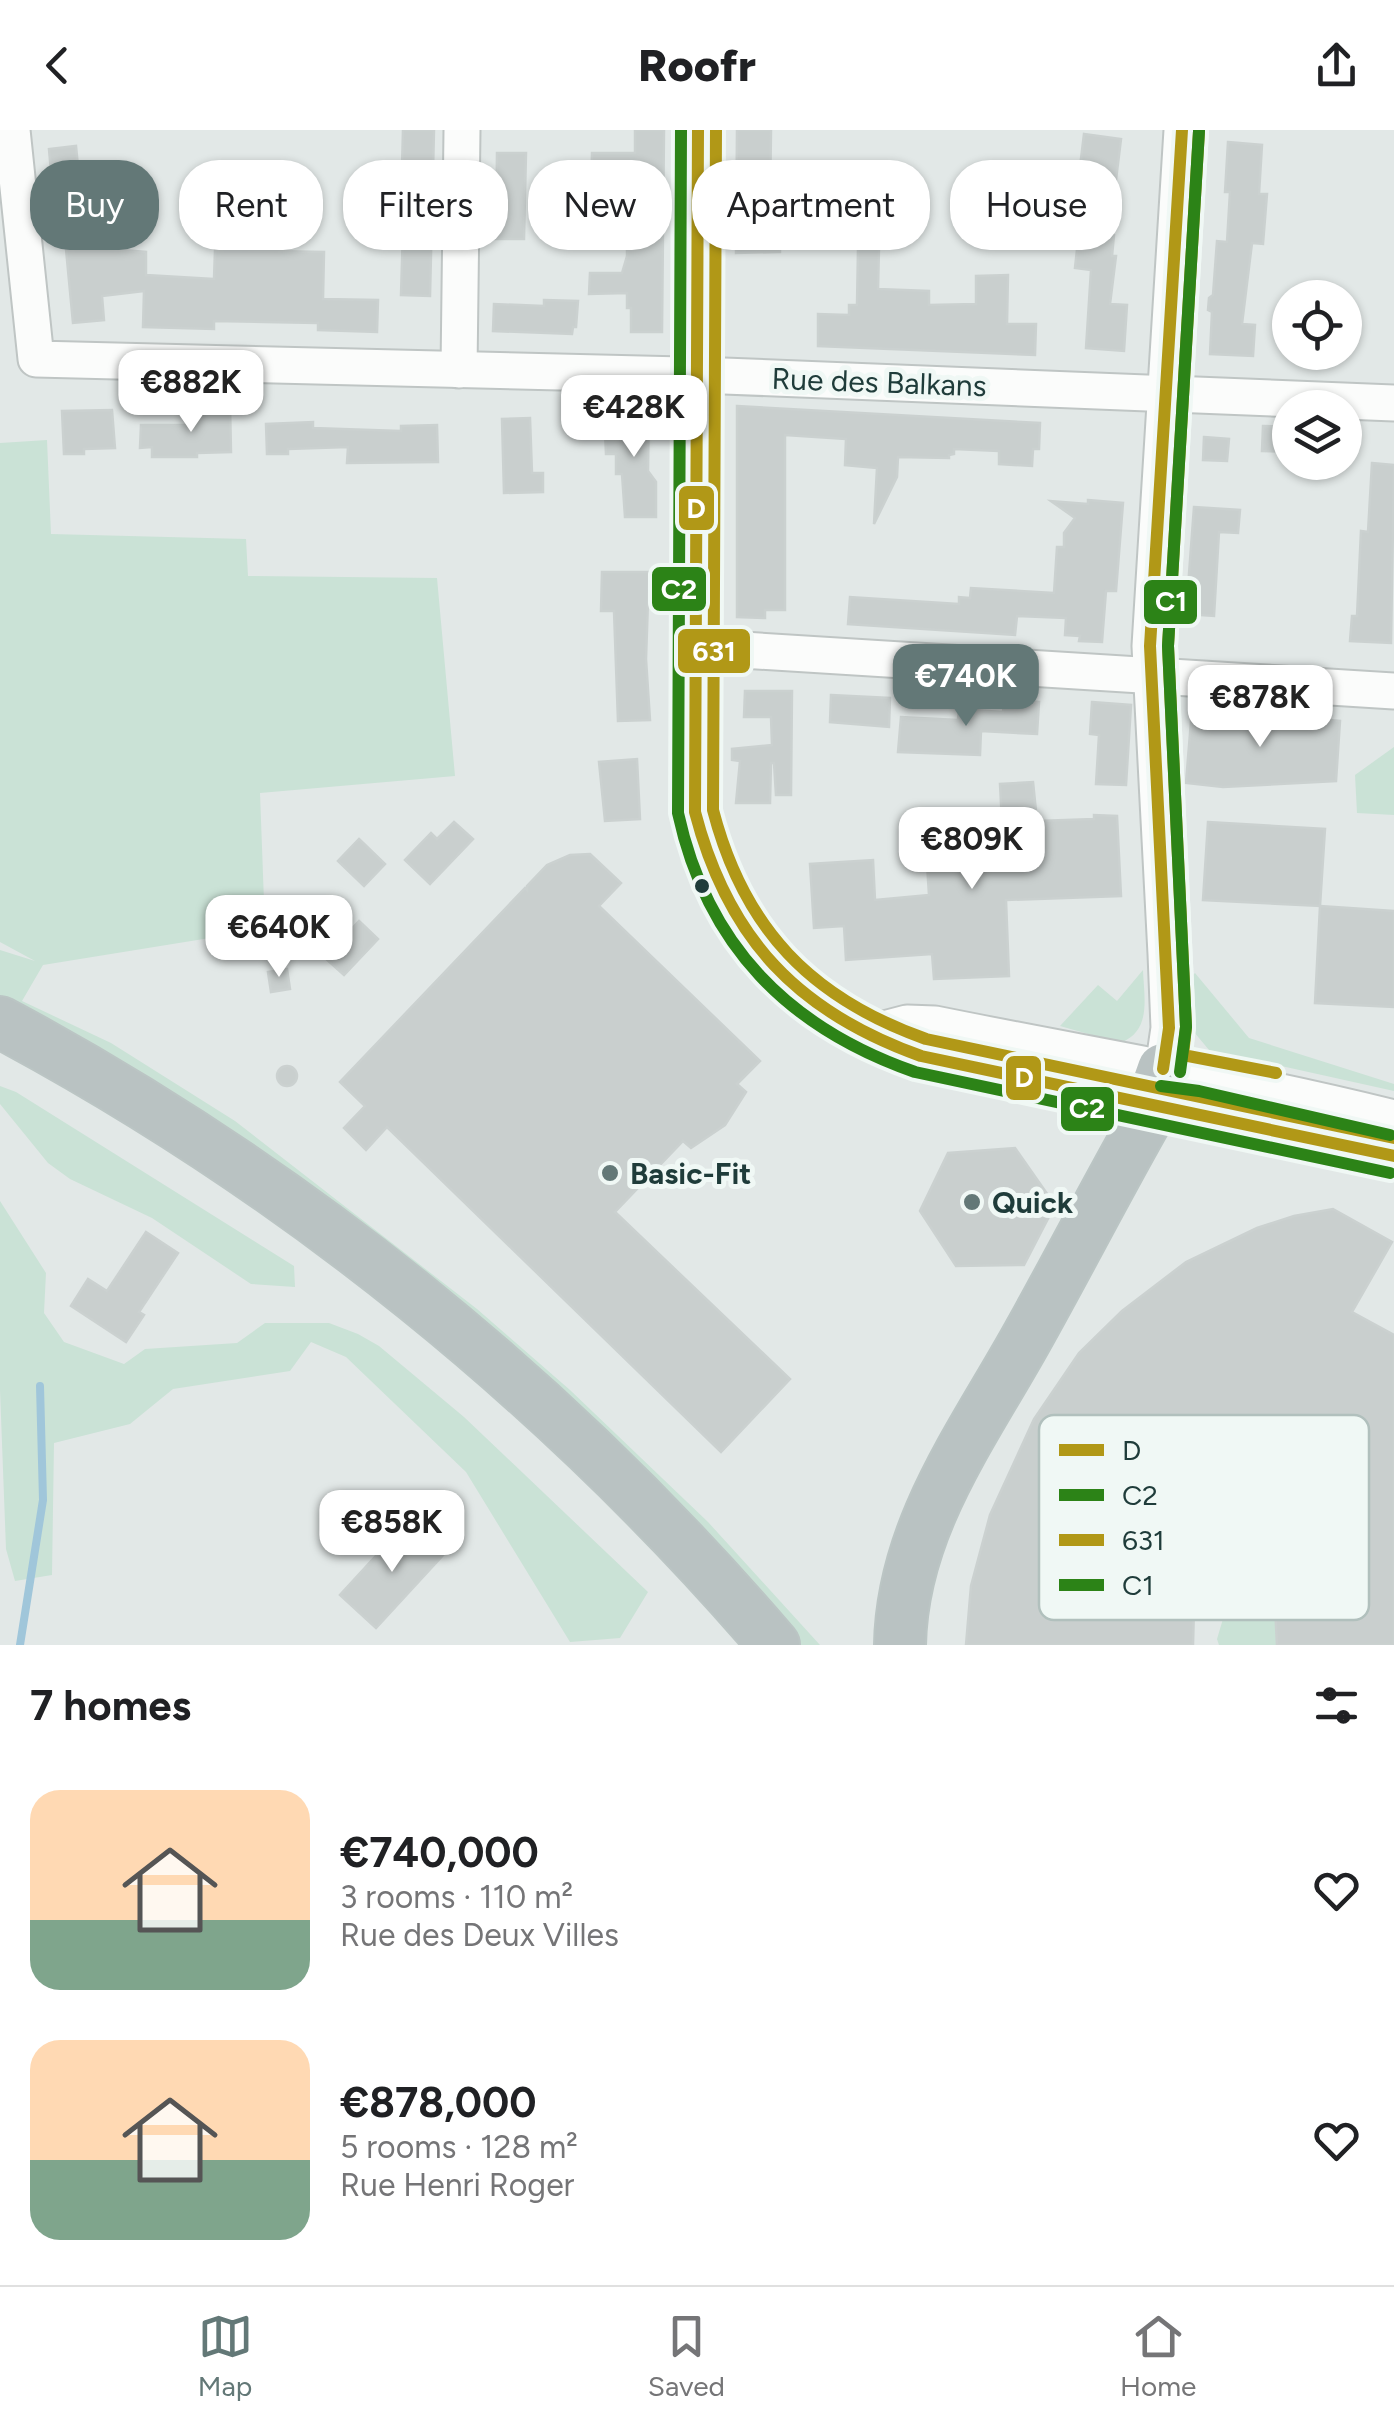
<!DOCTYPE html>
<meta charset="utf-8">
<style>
body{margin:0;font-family:Figtree,sans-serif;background:#f6f6f6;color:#202124;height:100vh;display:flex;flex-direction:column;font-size:38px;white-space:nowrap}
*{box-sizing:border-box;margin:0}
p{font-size:32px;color:#757577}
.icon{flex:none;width:55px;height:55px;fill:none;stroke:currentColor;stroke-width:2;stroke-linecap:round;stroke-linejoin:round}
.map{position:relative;height:1515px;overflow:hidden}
.panel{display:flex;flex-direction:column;background:#fff;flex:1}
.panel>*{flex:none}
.hud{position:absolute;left:30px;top:30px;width:1335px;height:90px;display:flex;gap:20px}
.tools{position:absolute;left:1272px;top:150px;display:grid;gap:20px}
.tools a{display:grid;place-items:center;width:90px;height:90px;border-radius:50%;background:#fff;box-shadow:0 2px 8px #0004;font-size:50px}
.price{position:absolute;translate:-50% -85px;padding:0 22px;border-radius:20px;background:#fff;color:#222;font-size:32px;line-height:65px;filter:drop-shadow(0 2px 5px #0008)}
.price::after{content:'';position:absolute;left:50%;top:60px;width:30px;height:22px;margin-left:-15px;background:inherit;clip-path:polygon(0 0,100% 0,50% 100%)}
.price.on{background:#637877;color:#fff}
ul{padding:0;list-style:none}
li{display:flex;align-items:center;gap:30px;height:250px;padding:0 30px}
li span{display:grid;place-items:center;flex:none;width:280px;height:200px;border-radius:30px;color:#555}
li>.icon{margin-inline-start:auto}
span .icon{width:120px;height:120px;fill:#fffc;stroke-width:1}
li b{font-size:42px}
h2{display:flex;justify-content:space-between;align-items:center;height:120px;padding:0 30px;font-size:42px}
.chip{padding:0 35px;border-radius:40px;background:#fff;box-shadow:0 2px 8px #0004;font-size:35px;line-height:90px}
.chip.on{background:#637877;color:#fff}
header{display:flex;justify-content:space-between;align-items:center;height:130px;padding:0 30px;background:#fff;font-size:45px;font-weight:800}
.tab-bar{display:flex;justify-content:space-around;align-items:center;height:140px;border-top:2px solid #e0e0e0;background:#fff;font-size:28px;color:#757577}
.tab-bar a{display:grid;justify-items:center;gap:5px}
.tab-bar .on{color:#637877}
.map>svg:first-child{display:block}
</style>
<header><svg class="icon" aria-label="back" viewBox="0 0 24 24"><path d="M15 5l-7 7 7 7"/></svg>Roofr<svg class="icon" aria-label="share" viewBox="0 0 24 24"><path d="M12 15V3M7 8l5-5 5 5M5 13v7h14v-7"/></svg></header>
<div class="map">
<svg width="1394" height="1515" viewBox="0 0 1394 1515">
<rect width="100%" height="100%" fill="#e2e8e7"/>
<g fill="#cae2d6">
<path d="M 47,310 L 51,404 L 246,409 L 248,446 L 437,448 L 455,646 L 260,663 L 265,799 L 43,835 L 22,871 L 111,913 L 235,991 L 477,1179 L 570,1260 L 708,1392 L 820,1515 L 794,1515 L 692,1399 L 0,871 L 0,820 L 35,831 L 0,812 L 0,313 Z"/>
<path d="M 1394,617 L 1394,685 L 1357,683 L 1355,645 Z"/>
<path d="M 1143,840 C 1144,868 1152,901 1120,913 L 1060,896 L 1098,855 L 1117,871 Z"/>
<path d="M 1195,843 L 1249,908 L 1394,954 L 1394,961 L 1209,920 L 1194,902 L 1192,846 Z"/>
<path d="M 0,956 L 16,962 L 294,1136 L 295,1157 L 251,1154 L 152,1088 L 70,1049 L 48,1033 L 0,974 Z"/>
<path d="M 0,1071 L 46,1143 L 44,1183 L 64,1212 L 124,1234 L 145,1219 L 237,1213 L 265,1193 L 329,1193 L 358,1204 L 379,1216 L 464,1287 L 648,1462 L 620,1508 L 570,1512 L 466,1342 L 346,1227 L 311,1212 L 290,1241 L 173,1259 L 130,1294 L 54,1313 L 52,1445 L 15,1451 L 6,1419 L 0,1260 Z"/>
<path d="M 1297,1343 L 1313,1350 L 1284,1420 L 1278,1448 L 1277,1515 L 1219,1515 L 1217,1509 L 1231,1462 Z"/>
</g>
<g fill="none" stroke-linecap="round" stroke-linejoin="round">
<path stroke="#a0c6da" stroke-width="8" d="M 20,1515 L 43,1370 L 40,1256"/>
</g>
<g fill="#c9cfce" stroke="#cbd1d0" stroke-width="2.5">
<path d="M 403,0 L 434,0 L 430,166 L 401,165 L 404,65 L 385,64 L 386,36 L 402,37 Z"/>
<path d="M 635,0 L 664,0 L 662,202 L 631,202 L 631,178 L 627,178 L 627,163 L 589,164 L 590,143 L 622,143 L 627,126 L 627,66 L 591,65 L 592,23 L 635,23 Z"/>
<path d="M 737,0 L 771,0 L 770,75 L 781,75 L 780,122 L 736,123 Z"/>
<path d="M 1084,4 L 1121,9 L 1114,66 L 1077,62 Z"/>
<path d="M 1228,12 L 1262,15 L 1259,64 L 1267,64 L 1263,114 L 1252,113 L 1242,194 L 1255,195 L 1253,226 L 1210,224 L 1212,182 L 1208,180 L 1209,168 L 1213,165 L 1217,111 L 1227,112 L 1230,62 L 1225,62 Z"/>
<path d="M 76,16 L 86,117 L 146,122 L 146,145 L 214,149 L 215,120 L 324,122 L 323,169 L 378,170 L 377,202 L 318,200 L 318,193 L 265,192 L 214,191 L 214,199 L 143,197 L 144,161 L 102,166 L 104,190 L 73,193 L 64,98 L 56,99 L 49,19 Z"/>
<path d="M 497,23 L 526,23 L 524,109 L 496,109 Z"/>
<path d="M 1079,101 L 1114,105 L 1112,126 L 1116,126 L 1110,174 L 1127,175 L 1124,221 L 1086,218 L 1091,140 L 1075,138 Z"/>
<path d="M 879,118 L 878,159 L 929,161 L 929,175 L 976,174 L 976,146 L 1008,145 L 1007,194 L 1036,194 L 1035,225 L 818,216 L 818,184 L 849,185 L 849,175 L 857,175 L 858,119 Z"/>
<path d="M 544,170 L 578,171 L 576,197 L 573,197 L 572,204 L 493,201 L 494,174 L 544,176 Z"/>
<path d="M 230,274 L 231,322 L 197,323 L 197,327 L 152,327 L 152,317 L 140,318 L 141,295 L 196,295 L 196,279 Z"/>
<path d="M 616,276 L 649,276 L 648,341 L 656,352 L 656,387 L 625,387 L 622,344 L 616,344 L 616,324 L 606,324 L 605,302 L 616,302 Z"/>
<path d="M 737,276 L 1040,293 L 1039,319 L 1033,319 L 1032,336 L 999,334 L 999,321 L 954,319 L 954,324 L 949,325 L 949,328 L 898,327 L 897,347 L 874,394 L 877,338 L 845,335 L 846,309 L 785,305 L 785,480 L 765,480 L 765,488 L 737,487 Z"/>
<path d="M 112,280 L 115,318 L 84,319 L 84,324 L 64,324 L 62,281 Z"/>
<path d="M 530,288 L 532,343 L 543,343 L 543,362 L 504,363 L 502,289 Z"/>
<path d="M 313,292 L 313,298 L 401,301 L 401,296 L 437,295 L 438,332 L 347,333 L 348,317 L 288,319 L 288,324 L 267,324 L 266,294 Z"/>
<path d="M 1263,296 L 1290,297 L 1290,322 L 1262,321 Z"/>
<path d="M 1204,307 L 1229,309 L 1227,331 L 1203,330 Z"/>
<path d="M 1372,333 L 1394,335 L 1391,513 L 1350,511 L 1352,486 L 1357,486 L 1361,401 L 1368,402 Z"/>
<path d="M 1088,370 L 1123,373 L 1116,461 L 1106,461 L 1102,512 L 1079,511 L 1080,506 L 1065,505 L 1066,488 L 1017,486 L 1015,505 L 848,494 L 850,467 L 959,474 L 959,467 L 970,468 L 971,458 L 1054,463 L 1057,417 L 1064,417 L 1064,403 L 1075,388 L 1051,371 L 1088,374 Z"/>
<path d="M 1194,377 L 1240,380 L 1238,403 L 1219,402 L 1214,486 L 1186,484 Z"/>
<path d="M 602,442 L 649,442 L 646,529 L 650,590 L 618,591 L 614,481 L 601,481 Z"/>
<path d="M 745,561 L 792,561 L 791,665 L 776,665 L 774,633 L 771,633 L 770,673 L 736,673 L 740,631 L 732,630 L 732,619 L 772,615 L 771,587 L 744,587 Z"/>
<path d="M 831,565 L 890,568 L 889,597 L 830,592 Z"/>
<path d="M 1004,570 L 1039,572 L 1037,604 L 981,601 L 980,625 L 898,622 L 901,587 L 958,590 L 959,579 L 1003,582 Z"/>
<path d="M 1092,572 L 1131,575 L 1126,655 L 1096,654 L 1099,605 L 1090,604 Z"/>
<path d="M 1192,579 L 1340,591 L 1336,651 L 1223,657 L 1186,653 Z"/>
<path d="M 637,629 L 640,689 L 605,691 L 599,632 Z"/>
<path d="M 1033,652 L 1037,691 L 1094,689 L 1094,685 L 1117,686 L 1121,766 L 1006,770 L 1009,846 L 934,849 L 932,824 L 846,830 L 844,796 L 814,798 L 810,734 L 873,730 L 875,770 L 929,765 L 927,734 L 1004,730 L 1000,654 Z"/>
<path d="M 454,692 L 473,709 L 430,754 L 405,730 L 431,703 L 437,709 Z"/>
<path d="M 1208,692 L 1325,699 L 1320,776 L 1203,770 Z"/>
<path d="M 359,709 L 385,734 L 364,756 L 338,731 Z"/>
<path d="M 590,724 L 621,753 L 599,776 L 760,931 L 737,954 L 746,962 L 725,995 L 691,1018 L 683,1011 L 615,1082 L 790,1249 L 721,1322 L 387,997 L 366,1020 L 344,998 L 365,976 L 340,952 L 525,758 L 527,760 L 527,756 L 547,735 L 570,725 Z"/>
<path d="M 1320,776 L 1394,781 L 1394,877 L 1315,873 Z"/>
<path d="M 359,791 L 378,809 L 344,845 L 325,828 Z"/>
<path d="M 287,839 L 290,859 L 271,862 L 268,842 Z"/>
<circle cx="287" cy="946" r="10"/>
<path d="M 1015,1018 L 1055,1075 L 1024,1135 L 956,1136 L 920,1081 L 948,1023 Z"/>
<path d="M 1333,1079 L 1392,1112 L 1352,1182 L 1394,1205 L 1394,1515 L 1277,1515 L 1275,1475 L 1284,1420 L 1291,1397 L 1336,1310 L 1293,1290 L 1194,1477 L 1193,1515 L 966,1515 L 971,1456 L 990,1385 L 1034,1289 L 1079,1223 L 1122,1181 L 1186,1132 L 1257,1098 L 1294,1086 Z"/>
<path d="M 146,1102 L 178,1123 L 139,1182 L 144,1185 L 126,1212 L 71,1176 L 88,1149 L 107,1161 Z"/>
<path d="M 408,1391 L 444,1424 L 376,1498 L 340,1465 Z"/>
</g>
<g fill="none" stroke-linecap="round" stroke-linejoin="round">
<g stroke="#bfc5c4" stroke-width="39">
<g id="minor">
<path d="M 12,0 L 36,229 L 724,246 L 1394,273"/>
<path d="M 698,0 L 699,245 L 695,682 C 712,768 772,853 849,896 C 871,909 896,917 921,926 L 1394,1026"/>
<path d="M 459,240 L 462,0"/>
<path d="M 695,517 L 1394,561"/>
<path d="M 865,904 L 907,893 L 935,894 C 1088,925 1242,950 1394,988"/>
<path d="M 1163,939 L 1169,898 L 1166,824 L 1150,516 L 1182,0"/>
</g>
</g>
<g stroke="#bbc5c4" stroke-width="54">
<g id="highway">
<path d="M 0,892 C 294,1049 557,1262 774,1515"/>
<path d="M 900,1515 C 902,1396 975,1302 1030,1202 C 1069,1132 1105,1062 1144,993 L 1163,939"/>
</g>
</g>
<use href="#minor" stroke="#fbfcfb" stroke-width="35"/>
<use href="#highway" stroke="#b9c2c2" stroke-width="50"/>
<g stroke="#f0f8f5" stroke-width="20">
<g id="bus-1">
<path d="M 698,0 L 695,682 C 728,809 798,882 921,926 L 1394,1026"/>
<path d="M 1163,939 L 1169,898 L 1150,516 L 1182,0"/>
</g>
</g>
<g stroke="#f0f8f5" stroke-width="20">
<path id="bus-2" d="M 681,0 L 678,683 C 707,816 789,898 915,942 L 1390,1043"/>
</g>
<g stroke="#f0f8f5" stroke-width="20">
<g id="bus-3">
<path d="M 716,0 L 713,680 C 744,799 811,868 926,909 L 1394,1008"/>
<path d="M 1199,1 L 1168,516 L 1186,897 L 1183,925 L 1276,943"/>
</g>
</g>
<g stroke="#f0f8f5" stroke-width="20">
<g id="bus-4">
<path d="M 1180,942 L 1186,897 L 1168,516 L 1199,1"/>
<path d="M 1161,956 L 1199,961 L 1390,1005"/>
</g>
</g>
<use href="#bus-1" stroke="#b19817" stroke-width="12"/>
<use href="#bus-2" stroke="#2c8317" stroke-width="12"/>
<use href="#bus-3" stroke="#b19817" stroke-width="12"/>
<use href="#bus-4" stroke="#2c8317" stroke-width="12"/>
</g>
<circle fill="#1f3c3a" stroke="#f0f8f5" stroke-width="4" cx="702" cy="756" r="9"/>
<g fill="#637877" stroke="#f0f8f5" stroke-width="4">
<circle cx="610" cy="1043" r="10"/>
<circle cx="972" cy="1072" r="10"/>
</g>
<g text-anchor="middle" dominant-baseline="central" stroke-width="10" stroke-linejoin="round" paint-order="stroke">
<g font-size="30" fill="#1f3c3a" stroke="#f0f8f5">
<text transform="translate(879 252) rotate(2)">Rue des Balkans</text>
</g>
<g font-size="30" font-weight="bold" fill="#1f3c3a" stroke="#f0f8f5" text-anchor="start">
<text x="630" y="1043">Basic-Fit</text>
<text x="992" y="1072">Quick</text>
</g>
</g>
<rect x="1039" y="1285" width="330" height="205" rx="15" fill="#f0f8f5" stroke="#b1c0bd" stroke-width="2.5"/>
<rect x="1059" y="1314" width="45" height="12" fill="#b19817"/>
<rect x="1059" y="1359" width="45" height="12" fill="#2c8317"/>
<rect x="1059" y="1404" width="45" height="12" fill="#b19817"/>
<rect x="1059" y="1449" width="45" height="12" fill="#2c8317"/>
<g font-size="28" fill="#1f3c3a">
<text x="1122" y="1330">D</text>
<text x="1122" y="1375">C2</text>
<text x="1122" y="1420">631</text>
<text x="1122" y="1465">C1</text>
</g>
<g stroke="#f0f8f5" stroke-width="4">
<rect x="677" y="354" width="39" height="48" rx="10" fill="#b19817"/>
<rect x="650" y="435" width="58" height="48" rx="10" fill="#2c8317"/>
<rect x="1142" y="448" width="57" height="48" rx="10" fill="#2c8317"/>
<rect x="676" y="497" width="76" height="48" rx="10" fill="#b19817"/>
<rect x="1004" y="924" width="39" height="48" rx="10" fill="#b19817"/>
<rect x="1059" y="955" width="57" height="48" rx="10" fill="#2c8317"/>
</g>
<g font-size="28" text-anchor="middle" font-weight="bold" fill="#fff">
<text x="696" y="388">D</text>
<text x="679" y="469">C2</text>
<text x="1171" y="481">C1</text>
<text x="714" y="531">631</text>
<text x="1024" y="957">D</text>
<text x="1087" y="988">C2</text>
</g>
</svg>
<div class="tools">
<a><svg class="icon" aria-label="locate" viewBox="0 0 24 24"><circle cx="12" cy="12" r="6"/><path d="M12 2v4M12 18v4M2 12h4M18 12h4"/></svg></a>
<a><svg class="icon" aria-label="layers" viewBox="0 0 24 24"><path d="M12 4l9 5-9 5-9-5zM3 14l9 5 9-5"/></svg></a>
</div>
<b class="price" style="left:191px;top:305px">€882K</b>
<b class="price" style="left:634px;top:330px">€428K</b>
<b class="price on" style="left:966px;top:599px">€740K</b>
<b class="price" style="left:1260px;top:620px">€878K</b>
<b class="price" style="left:972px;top:762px">€809K</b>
<b class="price" style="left:279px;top:850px">€640K</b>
<b class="price" style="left:392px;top:1445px">€858K</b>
<div class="hud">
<a class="chip on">Buy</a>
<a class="chip">Rent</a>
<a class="chip">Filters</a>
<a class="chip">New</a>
<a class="chip">Apartment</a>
<a class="chip">House</a>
</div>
</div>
<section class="panel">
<h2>7 homes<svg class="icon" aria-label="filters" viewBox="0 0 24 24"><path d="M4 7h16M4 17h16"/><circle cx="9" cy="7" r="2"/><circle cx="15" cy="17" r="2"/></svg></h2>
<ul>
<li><span style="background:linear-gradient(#ffd9b3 65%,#7fa58c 0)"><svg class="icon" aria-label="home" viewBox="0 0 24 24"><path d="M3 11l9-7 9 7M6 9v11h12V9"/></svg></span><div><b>€740,000</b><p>3 rooms · 110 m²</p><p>Rue des Deux Villes</p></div><svg class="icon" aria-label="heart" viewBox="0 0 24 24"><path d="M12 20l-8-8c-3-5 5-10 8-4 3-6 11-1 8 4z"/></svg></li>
<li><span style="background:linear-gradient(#ffd9b3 60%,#7fa58c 0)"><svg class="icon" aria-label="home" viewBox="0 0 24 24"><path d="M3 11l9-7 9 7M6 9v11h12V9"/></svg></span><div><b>€878,000</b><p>5 rooms · 128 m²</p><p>Rue Henri Roger</p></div><svg class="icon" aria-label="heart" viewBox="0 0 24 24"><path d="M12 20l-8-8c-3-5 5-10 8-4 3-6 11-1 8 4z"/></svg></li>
</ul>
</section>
<nav class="tab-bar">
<a class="on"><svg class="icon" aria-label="map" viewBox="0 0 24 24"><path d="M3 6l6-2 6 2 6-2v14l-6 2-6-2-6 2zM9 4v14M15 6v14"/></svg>Map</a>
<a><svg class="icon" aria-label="saved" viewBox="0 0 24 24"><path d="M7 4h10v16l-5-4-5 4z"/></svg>Saved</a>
<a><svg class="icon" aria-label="home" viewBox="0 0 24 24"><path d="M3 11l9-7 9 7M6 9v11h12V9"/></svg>Home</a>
</nav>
